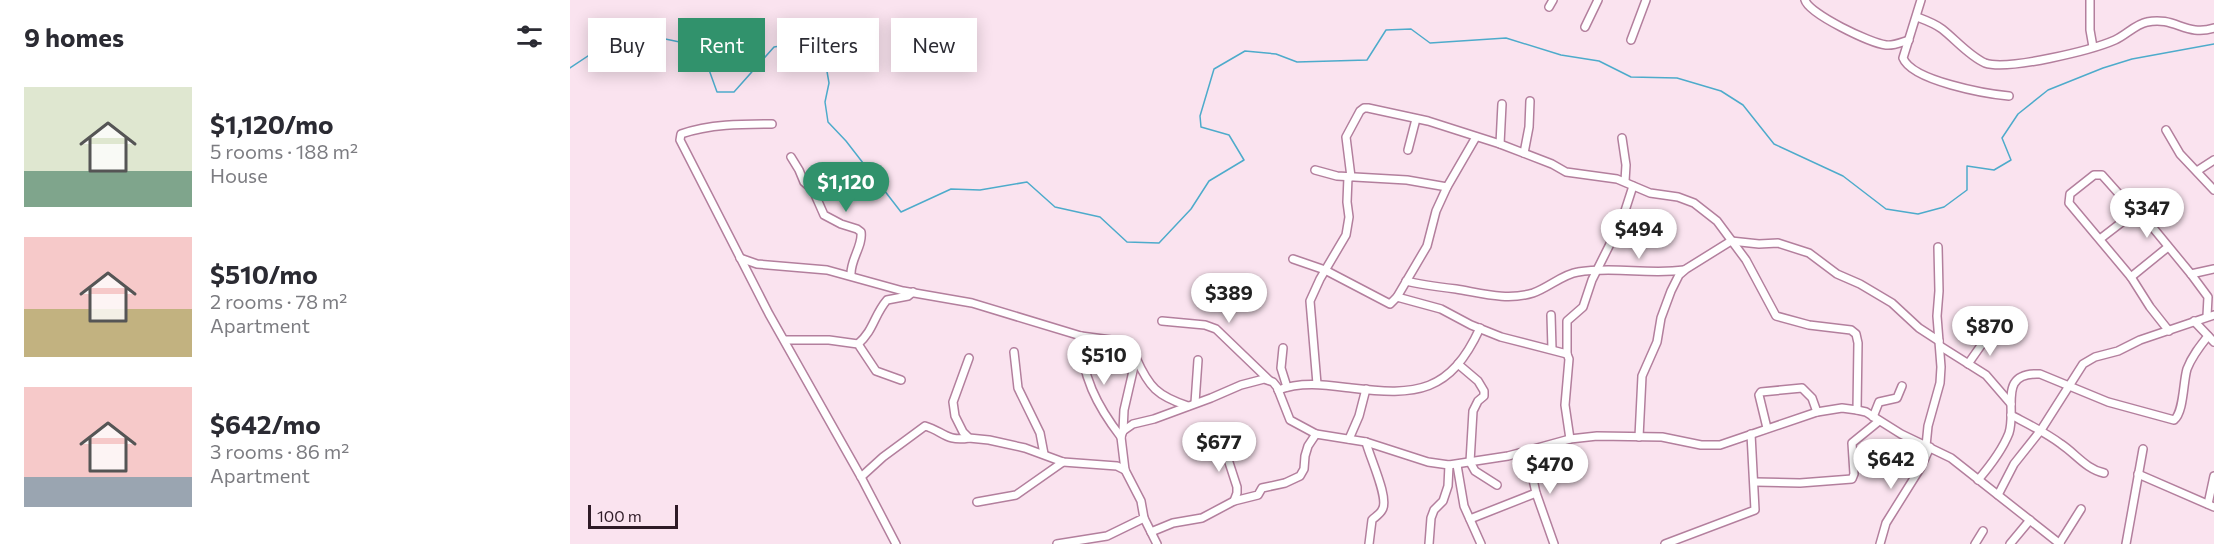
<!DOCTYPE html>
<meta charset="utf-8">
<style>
body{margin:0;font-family:Commissioner,sans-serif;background:#f7f7f7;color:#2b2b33;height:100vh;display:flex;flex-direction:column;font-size:22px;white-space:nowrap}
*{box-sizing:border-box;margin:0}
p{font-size:20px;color:#7c7c81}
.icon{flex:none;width:33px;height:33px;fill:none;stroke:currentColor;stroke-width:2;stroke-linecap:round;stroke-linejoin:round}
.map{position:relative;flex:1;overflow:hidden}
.sheet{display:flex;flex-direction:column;background:#fff;width:570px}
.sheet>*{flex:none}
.guide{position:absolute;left:18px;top:18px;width:570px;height:54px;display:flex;gap:12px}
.scale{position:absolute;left:18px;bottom:15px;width:90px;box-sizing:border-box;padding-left:6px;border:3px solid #2e1a26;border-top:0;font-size:16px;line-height:21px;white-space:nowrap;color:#2e1a26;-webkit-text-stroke:4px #fae3ef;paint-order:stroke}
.price{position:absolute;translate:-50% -51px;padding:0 14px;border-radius:21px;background:#fff;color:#222;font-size:20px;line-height:39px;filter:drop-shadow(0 2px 3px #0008)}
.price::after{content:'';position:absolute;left:50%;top:36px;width:18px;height:14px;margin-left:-9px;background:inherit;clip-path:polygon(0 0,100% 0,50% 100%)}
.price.active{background:#31926c;color:#fff}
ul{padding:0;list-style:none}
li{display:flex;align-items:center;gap:18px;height:150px;padding:0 24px}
li span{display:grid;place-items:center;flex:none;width:168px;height:120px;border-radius:0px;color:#555}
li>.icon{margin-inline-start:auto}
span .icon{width:72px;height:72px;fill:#fffc;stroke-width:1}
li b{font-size:26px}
h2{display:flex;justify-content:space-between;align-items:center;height:72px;padding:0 24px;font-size:26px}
.pill{padding:0 21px;border-radius:0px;background:#fff;box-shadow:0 3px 15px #0003;font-size:21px;line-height:54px}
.pill.active{background:#31926c;color:#fff}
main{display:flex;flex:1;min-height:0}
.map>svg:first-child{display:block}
</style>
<main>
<section class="sheet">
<h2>9 homes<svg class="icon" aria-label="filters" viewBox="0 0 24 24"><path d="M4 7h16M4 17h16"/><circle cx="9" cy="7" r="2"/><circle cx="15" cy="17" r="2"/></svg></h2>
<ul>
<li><span style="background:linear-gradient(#dfe7d0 70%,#7fa58c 0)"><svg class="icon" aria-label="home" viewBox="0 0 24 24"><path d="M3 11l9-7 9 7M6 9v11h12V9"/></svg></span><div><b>$1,120/mo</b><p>5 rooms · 188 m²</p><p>House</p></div></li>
<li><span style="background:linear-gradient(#f6c9c9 60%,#c2b280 0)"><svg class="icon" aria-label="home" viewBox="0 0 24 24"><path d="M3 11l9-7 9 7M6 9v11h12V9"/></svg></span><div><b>$510/mo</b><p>2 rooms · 78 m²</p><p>Apartment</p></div></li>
<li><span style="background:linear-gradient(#f6c9c9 75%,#9aa5b1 0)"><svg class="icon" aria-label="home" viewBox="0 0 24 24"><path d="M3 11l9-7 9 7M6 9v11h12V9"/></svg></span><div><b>$642/mo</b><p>3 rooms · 86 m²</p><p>Apartment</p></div></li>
</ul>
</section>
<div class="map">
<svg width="1644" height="544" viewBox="0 0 1644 544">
<rect width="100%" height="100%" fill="#fae3ef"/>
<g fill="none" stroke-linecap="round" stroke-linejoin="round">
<path stroke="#4dabcb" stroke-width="1.5" d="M 0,68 L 39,42 L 81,36 L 124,45 L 138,52 L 138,67 L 147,92 L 164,92 L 204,47 L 234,42 L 255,60 L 259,83 L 255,102 L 258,122 L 276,141 L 331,212 L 381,189 L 410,190 L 457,182 L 485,207 L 530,217 L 557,242 L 589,243 L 621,209 L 639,181 L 674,160 L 659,135 L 631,127 L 630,116 L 644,69 L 675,51 L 706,54 L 727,62 L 797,60 L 816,30 L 841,29 L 860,43 L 936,38 L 991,55 L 1029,61 L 1061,77 L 1107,78 L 1151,91 L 1173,105 L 1204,144 L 1273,176 L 1316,209 L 1348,214 L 1374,207 L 1397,190 L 1397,166 L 1424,170 L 1441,160 L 1432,138 L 1448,114 L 1478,90 L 1533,68 L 1562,59 L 1644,44"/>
<g stroke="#b37f9d" stroke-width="10">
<g id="street">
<path d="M 1235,0 C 1239,14 1300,43 1316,45 C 1324,46 1332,42 1339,40"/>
<path d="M 1351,0 L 1333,58 C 1342,81 1417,94 1439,96"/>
<path d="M 1520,0 L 1520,30 L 1523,47"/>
<path d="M 979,7 L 983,0"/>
<path d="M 1347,17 C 1355,20 1364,23 1372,29 C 1385,39 1399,56 1415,63 C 1438,71 1522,50 1545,40 C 1556,35 1566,24 1577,22 C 1605,16 1616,37 1644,28"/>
<path d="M 1015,27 L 1028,0"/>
<path d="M 1061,40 L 1076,0"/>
<path d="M 202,124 C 171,124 140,124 111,134 L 110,140 L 199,314 L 291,477 L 326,544"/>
<path d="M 1596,130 L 1610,154 L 1644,190"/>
<path d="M 1052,138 L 1056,165 L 1055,181"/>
<path d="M 930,144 L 932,104"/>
<path d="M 838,150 L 846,119"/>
<path d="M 954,153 L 959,127 L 960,101"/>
<path d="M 221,157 L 229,170 L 234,182 L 243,190 L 254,215 L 271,224 L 287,229 L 291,232 C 293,246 280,260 281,275"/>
<path d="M 745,170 L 767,176 L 837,180 L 877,187"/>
<path d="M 1627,171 L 1644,160"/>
<path d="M 781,177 L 776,137 L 790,111 L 794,108 L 798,108 L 858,121 L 930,144 L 982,164 L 996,172 L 1047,179 L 1080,193 L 1108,197 L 1124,203 L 1147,221 L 1176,260 L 1206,316 L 1239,325 L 1281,330 L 1286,334 L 1288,343 L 1287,410"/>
<path d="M 1530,239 L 1565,212"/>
<path d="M 170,258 L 187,264 L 257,270 L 333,291 L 402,303 L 511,336 L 556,342 L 563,348 L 566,358 L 554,410 L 553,431"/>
<path d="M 723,259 L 755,270 L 820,304 L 827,297 L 857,246 L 866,211 L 877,187 L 906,137"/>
<path d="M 1621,274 L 1644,269"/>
<path d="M 1561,277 L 1598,247"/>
<path d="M 836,281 C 852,285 869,287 886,289 C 911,293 937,301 963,293 C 978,288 993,274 1008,272 C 1043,266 1079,275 1114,270"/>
<path d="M 827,297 L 871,309 L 901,325 L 931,337 L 997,354 L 999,359 L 995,405 L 1000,439"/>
<path d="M 981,315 L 982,349"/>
<path d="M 592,321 L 635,325 L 646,329 L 699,380"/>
<path d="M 1624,321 L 1644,342"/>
<path d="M 1599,331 L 1580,307 L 1561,277 L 1499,203 L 1500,194 L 1524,175 L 1532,175 L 1565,212 L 1584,229 L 1621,274 L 1638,297 L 1637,316"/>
<path d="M 511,336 C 511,375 527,406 551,437"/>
<path d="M 215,340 L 259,340 L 288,344 L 306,371 L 331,380"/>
<path d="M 288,344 C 304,330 304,315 317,300 L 338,296 L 343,292"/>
<path d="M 1370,346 L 1416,375 L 1441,404"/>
<path d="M 713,348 L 711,368 L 717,387"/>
<path d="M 444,352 L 448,388 L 470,433 L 474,454"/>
<path d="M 997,354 L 997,321 L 1013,307 L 1022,280 L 1052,220 L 1063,186"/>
<path d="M 399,358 L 383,402 L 385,416 L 393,432 L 399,438 L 419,440 L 455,448 L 493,462 L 547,466 L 555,470"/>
<path d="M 566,358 C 579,387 587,396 618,406"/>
<path d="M 888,364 L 908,381 L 914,391 L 914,396 L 908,401 L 903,411 L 900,462 L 905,471 L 927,485"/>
<path d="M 1398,364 L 1419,334"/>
<path d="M 747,384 L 740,301 L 750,279 L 776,235 L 779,217 L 777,202 L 778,177"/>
<path d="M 708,390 C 732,381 757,385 781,388 C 847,396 880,393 910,328"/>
<path d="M 625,403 L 628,360"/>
<path d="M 1441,415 C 1458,424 1475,432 1491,444 C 1506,454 1516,469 1534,473"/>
<path d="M 1303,417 L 1309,402 L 1327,398 L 1332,386"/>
<path d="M 1197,428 L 1189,395 L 1191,392 L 1232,388 L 1242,398 L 1247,412"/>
<path d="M 1069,437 L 1072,376 L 1087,342 L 1091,318 L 1101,291 L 1109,275 L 1116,269 L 1161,241 L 1189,244 L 1208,243 L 1239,253 L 1267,274 L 1290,284 L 1322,303 L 1349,328 L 1369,341"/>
<path d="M 779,439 L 789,416 L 796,389"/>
<path d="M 796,442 C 799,456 820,499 812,510 C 810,514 805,517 802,520 L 799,544"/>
<path d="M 1356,446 L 1358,426 L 1370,383 L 1371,367 L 1367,316 L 1369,291 L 1368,247"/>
<path d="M 654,447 L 667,487 L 667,493 L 664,501"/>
<path d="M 957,452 L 966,493 L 984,544"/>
<path d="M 887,465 L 894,506 L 911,544"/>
<path d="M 1568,474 L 1644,507"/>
<path d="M 291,477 L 313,457 L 355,426 C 373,431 376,442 399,438"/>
<path d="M 1408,480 C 1420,466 1432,451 1439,433 C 1447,408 1427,372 1470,374 L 1538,402 L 1604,420 C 1614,412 1613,382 1617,369 C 1622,356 1630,346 1638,336"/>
<path d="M 1185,482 L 1230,483 L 1282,479 L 1284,474 L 1282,443 L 1309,421"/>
<path d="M 1428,495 L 1444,464 L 1471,430 L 1513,364 L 1525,357 L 1548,351 L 1570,340 L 1644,315"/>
<path d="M 407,502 L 446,495 L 493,462"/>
<path d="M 1638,504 L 1644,476"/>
<path d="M 574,518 L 587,544"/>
<path d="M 900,519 L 966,493"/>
<path d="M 581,532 L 603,523 L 632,518 L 664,501 L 688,495 L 692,488 L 715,483 L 730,476 L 734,469 L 735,456 L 738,446 L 746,434"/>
<path d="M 487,544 L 537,536 L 574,518 L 571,501 L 555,470 L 551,437 L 553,431 L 563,424 L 584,419 L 641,398 L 671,385 L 694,379 L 703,382 L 707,387 L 720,420 L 746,434 L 796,442 L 858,462 L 879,465 L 938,456 L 1000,439 L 1027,436 L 1092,437 L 1131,445 L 1150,445 L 1247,412 L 1272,408 L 1287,410 L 1296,412 L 1331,434 L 1381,458 L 1490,544"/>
<path d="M 859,544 L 861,518 L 864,510 L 873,501 L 878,486 L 879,465"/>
<path d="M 1095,544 L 1185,510 L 1181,434"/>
<path d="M 1310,544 L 1316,523 L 1351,467 L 1360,447"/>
<path d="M 1405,544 L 1413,531"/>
<path d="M 1440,544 L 1460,520"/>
<path d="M 1489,544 L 1511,509"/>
<path d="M 1556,544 L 1573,449"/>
</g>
</g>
<use href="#street" stroke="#fff" stroke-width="7"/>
</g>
</svg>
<div class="scale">100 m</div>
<b class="price active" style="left:276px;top:213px">$1,120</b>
<b class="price" style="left:1577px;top:239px">$347</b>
<b class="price" style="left:1069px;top:260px">$494</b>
<b class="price" style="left:659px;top:324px">$389</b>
<b class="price" style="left:1420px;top:357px">$870</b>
<b class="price" style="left:534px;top:386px">$510</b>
<b class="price" style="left:649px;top:473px">$677</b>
<b class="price" style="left:1321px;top:490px">$642</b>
<b class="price" style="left:980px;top:495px">$470</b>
<div class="guide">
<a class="pill">Buy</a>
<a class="pill active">Rent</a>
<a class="pill">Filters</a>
<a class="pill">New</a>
</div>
</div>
</main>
